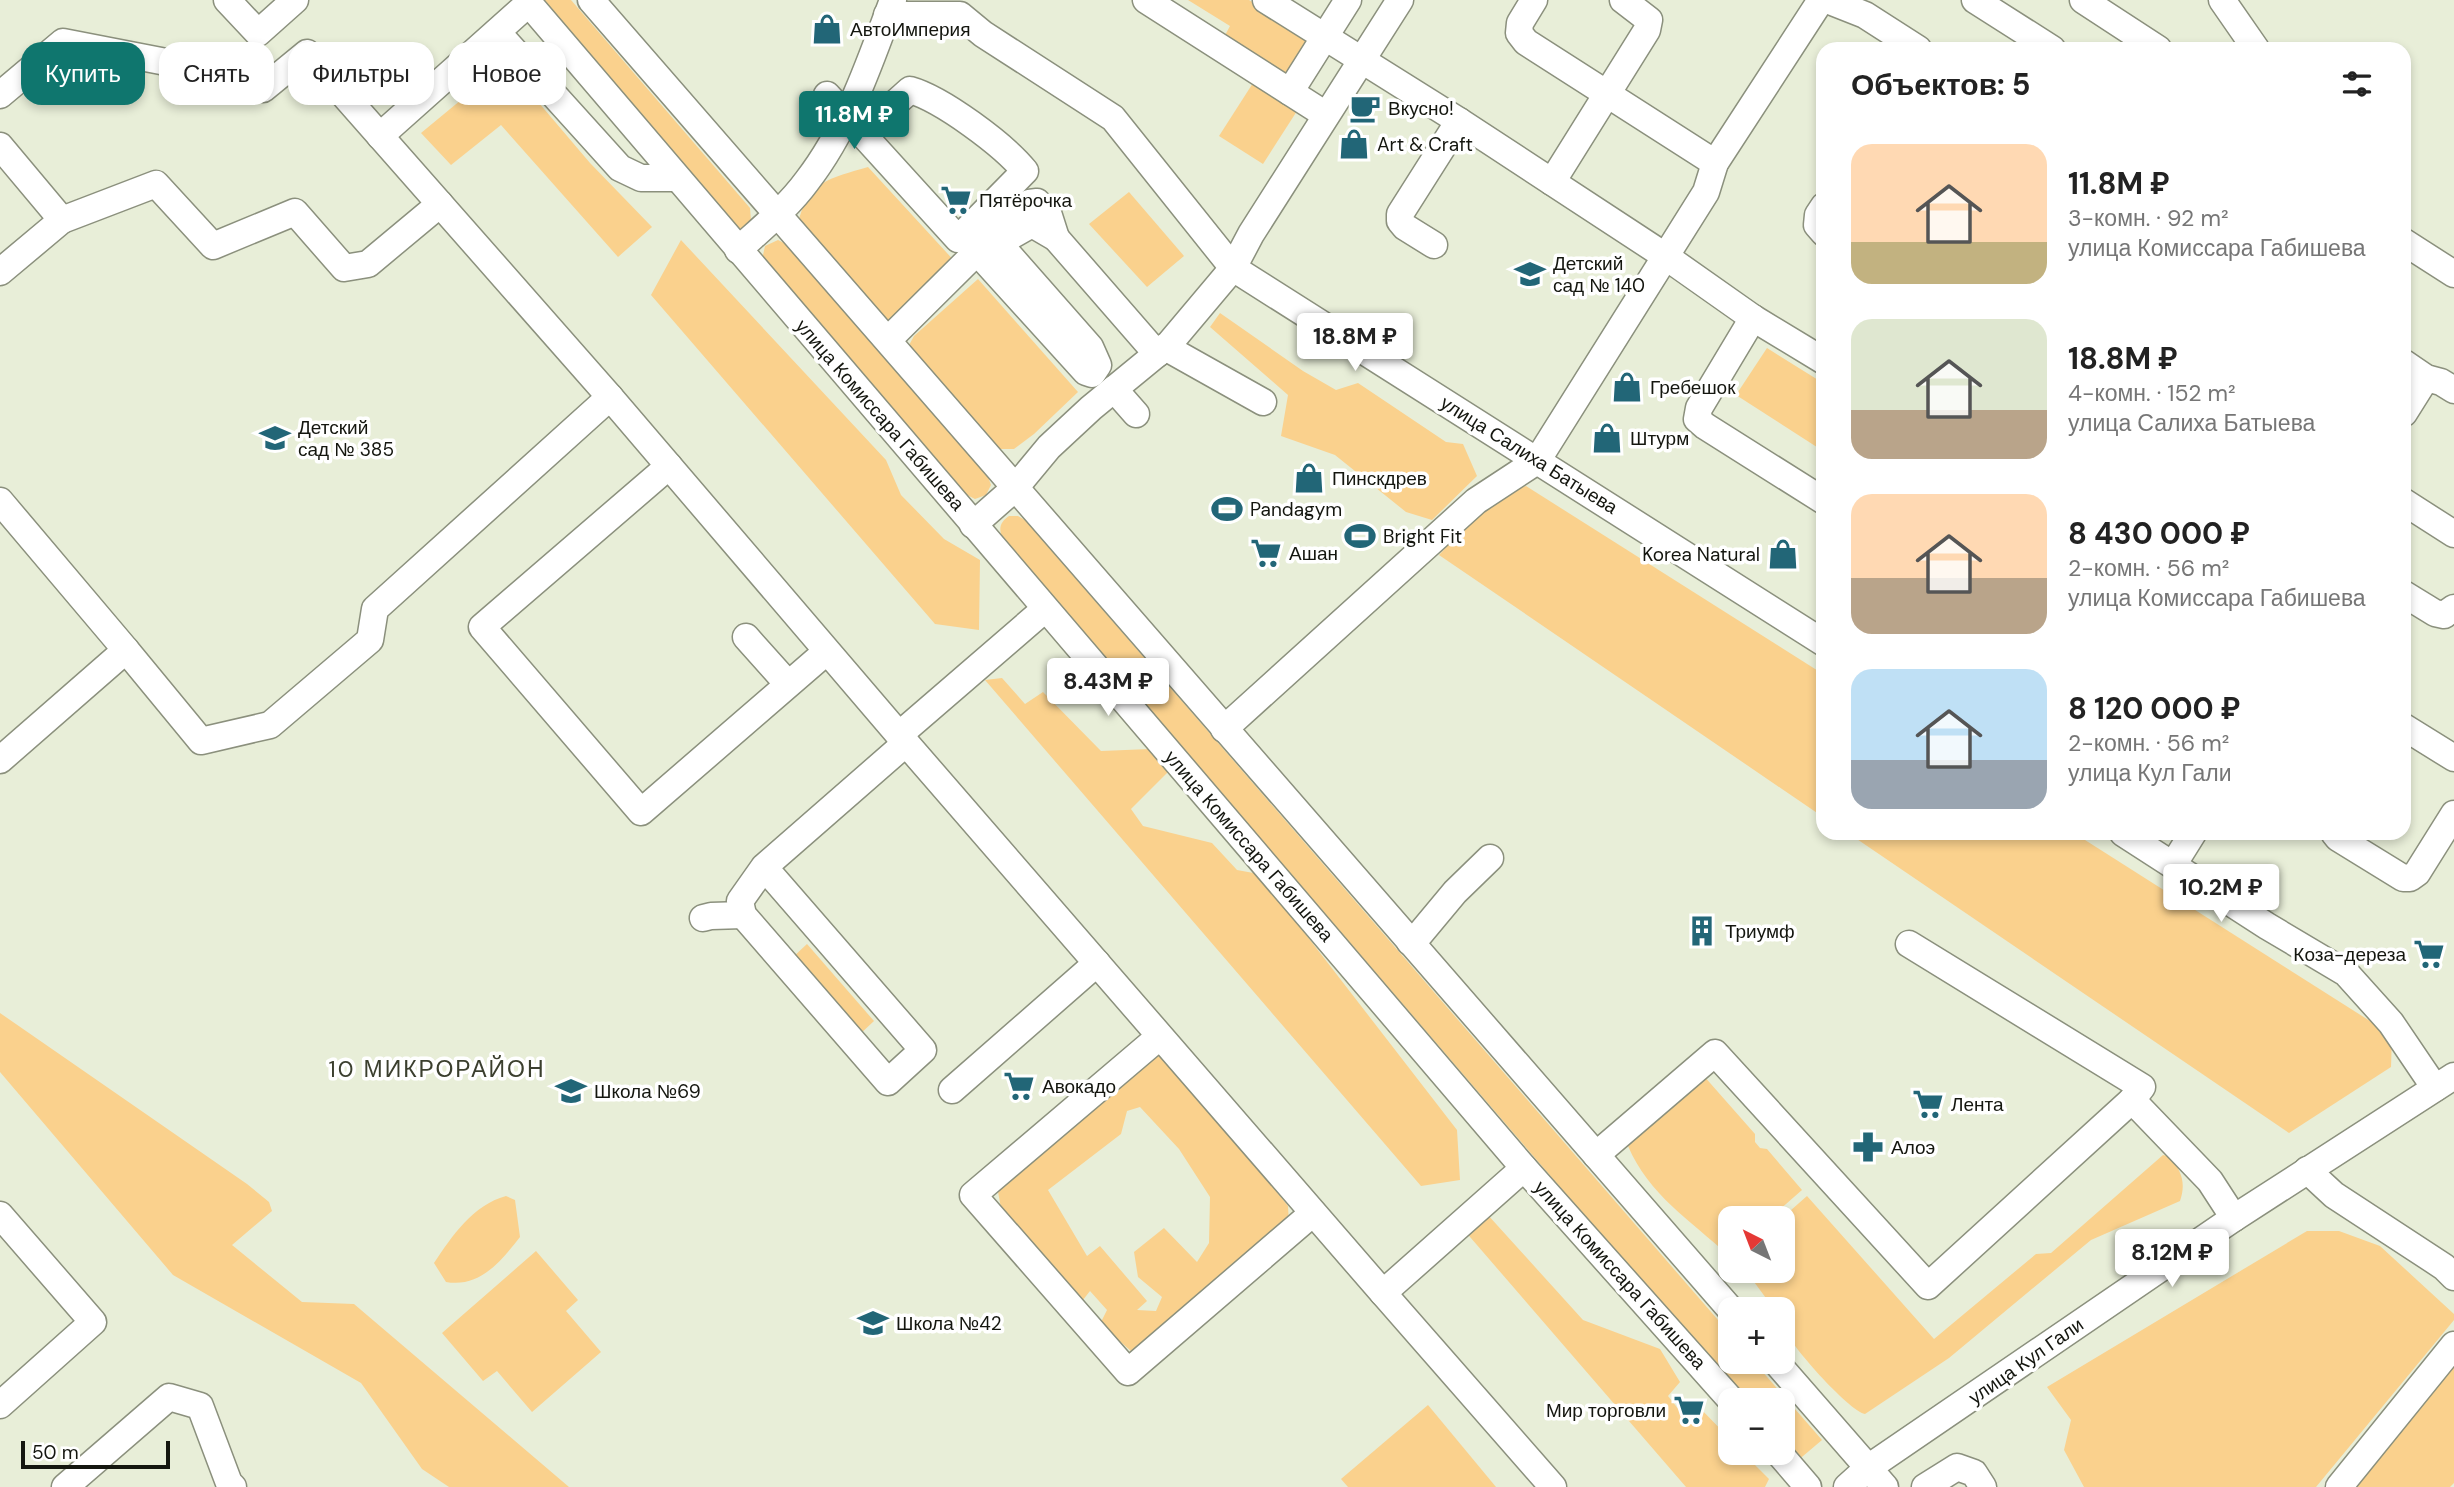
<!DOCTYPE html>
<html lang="ru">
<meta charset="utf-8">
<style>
body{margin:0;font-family:"DM Sans",sans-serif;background:#f6f6f6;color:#222;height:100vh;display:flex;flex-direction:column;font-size:26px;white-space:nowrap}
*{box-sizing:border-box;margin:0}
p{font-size:23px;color:#767676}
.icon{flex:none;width:38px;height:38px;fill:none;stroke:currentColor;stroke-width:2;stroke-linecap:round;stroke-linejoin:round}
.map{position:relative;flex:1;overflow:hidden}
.drawer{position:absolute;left:1816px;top:42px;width:595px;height:798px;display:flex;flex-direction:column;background:#fff;border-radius:21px;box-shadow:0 4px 10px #0003}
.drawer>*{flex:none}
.banner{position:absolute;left:21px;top:42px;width:665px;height:63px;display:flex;gap:14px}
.needle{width:46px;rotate:318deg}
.controls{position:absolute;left:1718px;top:1206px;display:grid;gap:14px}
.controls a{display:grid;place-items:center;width:77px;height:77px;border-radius:14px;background:#fff;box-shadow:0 4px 10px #0003;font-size:35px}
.scale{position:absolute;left:21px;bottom:18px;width:149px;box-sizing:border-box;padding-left:7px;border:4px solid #14160f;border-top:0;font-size:19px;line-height:24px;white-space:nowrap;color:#14160f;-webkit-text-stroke:5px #fff;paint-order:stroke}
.price{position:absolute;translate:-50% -60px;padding:0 16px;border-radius:7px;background:#fff;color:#222;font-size:23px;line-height:46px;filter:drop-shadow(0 2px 4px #0008)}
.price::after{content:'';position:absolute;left:50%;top:42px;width:21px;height:16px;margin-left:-10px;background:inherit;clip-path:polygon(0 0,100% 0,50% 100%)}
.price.selected{background:#0f766e;color:#fff}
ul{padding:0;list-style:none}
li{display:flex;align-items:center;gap:21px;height:175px;padding:0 35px}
li span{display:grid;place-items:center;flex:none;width:196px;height:140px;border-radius:21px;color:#555}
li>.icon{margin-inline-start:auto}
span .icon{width:84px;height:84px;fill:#fffc;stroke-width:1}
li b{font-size:30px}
h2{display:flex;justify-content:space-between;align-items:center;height:84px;padding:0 35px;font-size:30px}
.tag{padding:0 24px;border-radius:21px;background:#fff;box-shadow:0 4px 10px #0003;font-size:24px;line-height:63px}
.tag.selected{background:#0f766e;color:#fff}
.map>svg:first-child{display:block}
</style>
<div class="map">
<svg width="2454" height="1487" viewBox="0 0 2454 1487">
<rect width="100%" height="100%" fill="#e8eed8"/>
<g fill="#fad18d" fill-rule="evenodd">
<path d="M 535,0 L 571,0 L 750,208 L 751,221 L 745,227 L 737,229 Z"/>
<path d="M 1188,0 L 1249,0 L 1311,38 L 1286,78 L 1223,39 L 1230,26 Z"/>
<path d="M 499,56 L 590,163 L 652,227 L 618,257 L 501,125 L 451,165 L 421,133 L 467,95 Z"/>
<path d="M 1253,83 L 1297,111 L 1263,164 L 1219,136 Z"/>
<path d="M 868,167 L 958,265 L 891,322 L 879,317 L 798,224 C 807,181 831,178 868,167 Z"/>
<path d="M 1129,192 L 1184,256 L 1147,287 L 1089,224 Z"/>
<path d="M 681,240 L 886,460 L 901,495 L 944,539 L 980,560 L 979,630 L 935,624 L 651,295 Z"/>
<path d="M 778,240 L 788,245 L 987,474 L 991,485 L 986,495 L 975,499 L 965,494 L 762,260 L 765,246 Z"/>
<path d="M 978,279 L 1078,392 L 1034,434 L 1014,449 L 998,449 L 908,347 L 914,336 Z"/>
<path d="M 1220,313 L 1303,371 L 1336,390 L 1358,383 L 1446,442 L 1463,444 L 1477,476 L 1432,520 L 1406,512 L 1335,455 L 1281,436 L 1288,395 L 1210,327 Z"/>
<path d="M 1767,348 L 1823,383 L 1823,451 L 1736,395 Z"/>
<path d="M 1526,486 L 1823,674 L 1823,817 L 1439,555 L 1494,496 Z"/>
<path d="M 1009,516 L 1018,516 L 1025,520 L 1731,1335 L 1731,1362 L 1754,1362 L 1822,1440 L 1796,1462 L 1783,1447 L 1783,1400 L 1743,1400 L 1003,539 C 998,529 1000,522 1009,516 Z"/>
<path d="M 1002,678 L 1025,704 L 1043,692 L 1101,751 L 1150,749 L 1168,772 L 1131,809 L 1143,826 L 1212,843 L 1237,870 L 1259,874 L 1457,1130 L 1460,1180 L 1421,1186 L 985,680 Z"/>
<path d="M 1848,833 L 2074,833 L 2392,1035 L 2391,1067 L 2289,1133 Z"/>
<path d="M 807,944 L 874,1021 L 859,1035 L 792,958 Z"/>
<path d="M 0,1013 L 247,1184 L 269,1202 L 272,1211 L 232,1245 L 302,1302 L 354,1304 L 569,1487 L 449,1487 L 422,1469 L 361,1383 L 173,1275 L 0,1072 Z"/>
<path d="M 1155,1040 L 1288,1206 L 1289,1224 L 1139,1358 L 1100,1324 L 1107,1310 L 1090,1291 L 1075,1310 L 1004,1225 L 997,1186 ZM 1140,1107 L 1179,1149 L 1210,1197 L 1209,1243 L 1197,1262 L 1164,1228 L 1134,1252 L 1138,1277 L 1162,1297 L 1156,1311 L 1137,1310 L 1147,1301 L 1100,1246 L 1087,1256 L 1048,1190 L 1121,1134 L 1127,1111 Z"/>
<path d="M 1703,1075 L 1755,1134 L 1755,1142 L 1760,1148 L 1767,1149 L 1802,1190 L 1770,1218 L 1731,1218 L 1731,1253 L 1728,1255 C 1690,1220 1649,1195 1628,1146 Z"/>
<path d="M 2163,1155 L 2170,1157 C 2182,1172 2186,1183 2180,1201 L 2091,1240 L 1949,1358 L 1865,1414 C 1849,1411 1787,1342 1783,1326 C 1782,1321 1783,1314 1783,1309 L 1774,1309 L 1746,1271 L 1783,1270 L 1782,1218 L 1807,1196 L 1934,1339 L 2036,1254 L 2051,1253 Z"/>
<path d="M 506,1196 L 515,1200 L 520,1237 C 501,1261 480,1288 446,1282 L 434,1263 C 452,1236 473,1205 506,1196 Z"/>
<path d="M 1487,1214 L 1583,1320 L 1660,1349 L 1680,1382 L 1668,1396 L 1683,1415 L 1698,1406 L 1731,1440 L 1731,1452 L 1743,1453 L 1769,1479 L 1765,1487 L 1686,1487 L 1464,1230 Z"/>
<path d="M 2307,1231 L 2339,1231 L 2380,1246 L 2454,1314 L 2454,1320 L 2316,1487 L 2084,1487 L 2064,1450 L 2071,1420 L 2047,1387 Z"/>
<path d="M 536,1251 L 578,1300 L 566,1311 L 601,1352 L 532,1412 L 497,1371 L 483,1381 L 442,1333 Z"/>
<path d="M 2454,1364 L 2454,1483 L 2450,1487 L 2354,1487 Z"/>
<path d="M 1428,1405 L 1496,1487 L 1348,1487 L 1341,1479 Z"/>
</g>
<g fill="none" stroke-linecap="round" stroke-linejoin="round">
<g stroke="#8b907d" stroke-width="29">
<g id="minor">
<path d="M 227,0 L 258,33 L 295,0"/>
<path d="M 526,0 L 1524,1168 L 1731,1400"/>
<path d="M 591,0 L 1731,1310"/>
<path d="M 1146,0 L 1326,115"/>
<path d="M 1266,0 L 1459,121 L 1665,256 L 1753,318 L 1824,361"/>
<path d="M 1534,0 L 1520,23 L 1519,33 L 1526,42 L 1715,163"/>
<path d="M 1827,0 L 1865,15 L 1918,49"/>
<path d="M 1975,0 L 2052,49"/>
<path d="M 2083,0 L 2158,49"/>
<path d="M 2222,0 L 2256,49"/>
<path d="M 887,15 L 960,15 L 983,34 L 1113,118 L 1233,268 L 1824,643"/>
<path d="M 497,32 L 620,168 L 641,178 L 676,178"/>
<path d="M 1290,92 L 1348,0"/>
<path d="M 0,95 L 63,42 L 161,61 L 263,89 L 307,53 L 610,397 L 899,735 L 1045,609"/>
<path d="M 827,95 L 958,239 L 1025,171 C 1004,145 942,99 910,90 L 862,133"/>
<path d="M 380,136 L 529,3"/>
<path d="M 0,146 L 62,220 L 0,272"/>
<path d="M 1552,182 L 1647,30 L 1649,20 L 1623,0"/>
<path d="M 1824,206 L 1818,215 L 1817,225 L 1824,233"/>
<path d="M 62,220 L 156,184 L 213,246 L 295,212 L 344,268 L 368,264 L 440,204"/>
<path d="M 2404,242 L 2454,274"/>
<path d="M 1434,245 L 1405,227 L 1400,221 L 1400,214 L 1459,121"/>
<path d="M 738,250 C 762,228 788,207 807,181 C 848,128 870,62 893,0"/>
<path d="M 978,253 L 1086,372 L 1092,374 L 1098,365 L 1090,347 L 1001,246 L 1004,240 L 1032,224 L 1056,238 L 1157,354"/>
<path d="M 1753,318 L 1699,408 L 1697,419 L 1705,426 L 1824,501"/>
<path d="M 888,340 L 1013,216 L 1029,203 L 1037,202 L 1049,216 L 1056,238"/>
<path d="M 1165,347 L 1263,402"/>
<path d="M 2404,363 L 2426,378 L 2441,382 L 2454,390"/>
<path d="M 1114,389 L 1136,414"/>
<path d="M 2404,413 L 2426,378"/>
<path d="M 669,466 L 482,627 L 641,812 L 826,652"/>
<path d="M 0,501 L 126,650 L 0,760"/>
<path d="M 2404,502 L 2454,534"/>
<path d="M 973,525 L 1015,488 L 1049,447 L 1091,408 L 1169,344 L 1233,268 L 1251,234 L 1400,0"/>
<path d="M 2404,594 L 2435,613 L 2444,615 L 2454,608"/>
<path d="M 746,637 L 788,684"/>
<path d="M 126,650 L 201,741 L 270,725 L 370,640 L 375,609 L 610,397"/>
<path d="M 2404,727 L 2454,758"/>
<path d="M 1224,729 L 1476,501 L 1537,461 L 1706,192 L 1715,163 L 1821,0"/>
<path d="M 906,743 L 1383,1293 L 1524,1168"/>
<path d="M 2123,833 L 2267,926 L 2346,973 L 2391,1023 L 2435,1088"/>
<path d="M 2334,833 L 2338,838 L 2403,878 L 2410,878 L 2417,873 L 2454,814"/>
<path d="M 2173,865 L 2193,833"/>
<path d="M 764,867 L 740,901 L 743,915 L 888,1082 L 923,1050 L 764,867 L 906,743 L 899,735"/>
<path d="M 703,918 L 711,916 L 743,915"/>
<path d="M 1410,942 L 1420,934 L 1455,892 L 1490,858"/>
<path d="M 1909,944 L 2142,1087 L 2132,1100"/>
<path d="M 1159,1037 L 973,1195 L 1128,1372 L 1313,1213"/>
<path d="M 952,1090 L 1097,963"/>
<path d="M 1596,1155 L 1715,1053 L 1928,1286 L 2132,1100 L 2210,1181 L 2234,1218"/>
<path d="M 2307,1170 L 2334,1195 L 2444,1267 L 2454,1277"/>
<path d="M 0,1215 L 93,1322 L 0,1405"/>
<path d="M 1383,1293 L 1553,1487"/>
<path d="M 1776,1362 L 1885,1487"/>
<path d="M 1778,1452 L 1808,1487"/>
<path d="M 65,1487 L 169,1397 L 200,1406 L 229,1483 L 233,1487"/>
<path d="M 1847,1487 L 1868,1468 L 2234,1218 L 2454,1076"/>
<path d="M 1925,1487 L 1957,1467 L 1974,1473 L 1983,1487"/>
<path d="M 2339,1487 L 2454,1345"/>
</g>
</g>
<use href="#minor" stroke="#fff" stroke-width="26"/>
</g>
<defs>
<g id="shop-bare" transform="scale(2.415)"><path d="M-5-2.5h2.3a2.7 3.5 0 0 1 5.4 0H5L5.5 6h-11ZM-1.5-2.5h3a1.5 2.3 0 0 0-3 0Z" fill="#267" stroke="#fff" stroke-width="2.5" paint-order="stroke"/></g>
<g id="cafe-bare" transform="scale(2.415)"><path d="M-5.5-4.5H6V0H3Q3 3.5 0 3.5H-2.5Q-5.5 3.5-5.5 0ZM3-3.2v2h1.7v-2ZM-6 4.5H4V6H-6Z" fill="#267" stroke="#fff" stroke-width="2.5" paint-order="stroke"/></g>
<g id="supermarket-bare" transform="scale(2.415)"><path d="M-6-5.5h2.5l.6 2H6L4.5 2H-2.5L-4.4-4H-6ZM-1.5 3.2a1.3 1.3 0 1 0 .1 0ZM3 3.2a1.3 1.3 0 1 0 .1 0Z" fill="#267" stroke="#fff" stroke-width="2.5" paint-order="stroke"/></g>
<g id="school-bare" transform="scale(2.415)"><path d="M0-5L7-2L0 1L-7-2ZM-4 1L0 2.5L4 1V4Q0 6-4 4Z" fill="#267" stroke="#fff" stroke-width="2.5" paint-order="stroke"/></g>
<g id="stadium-bare" transform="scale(2.415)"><path d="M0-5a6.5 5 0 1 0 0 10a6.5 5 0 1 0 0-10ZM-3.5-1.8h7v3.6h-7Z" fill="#267" stroke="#fff" stroke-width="2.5" paint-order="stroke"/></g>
<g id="building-bare" transform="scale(2.415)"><path d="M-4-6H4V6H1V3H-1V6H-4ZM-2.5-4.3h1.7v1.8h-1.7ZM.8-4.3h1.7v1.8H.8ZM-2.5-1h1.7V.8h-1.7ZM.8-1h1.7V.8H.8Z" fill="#267" stroke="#fff" stroke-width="2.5" paint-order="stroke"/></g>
<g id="pharmacy-bare" transform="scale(2.415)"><path d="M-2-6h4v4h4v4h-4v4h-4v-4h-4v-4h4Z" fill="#267" stroke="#fff" stroke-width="2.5" paint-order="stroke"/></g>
</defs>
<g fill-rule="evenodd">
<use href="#shop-bare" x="827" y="29"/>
<use href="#cafe-bare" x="1365" y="108"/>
<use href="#shop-bare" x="1354" y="144"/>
<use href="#supermarket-bare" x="956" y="200"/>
<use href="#school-bare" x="1530" y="274"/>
<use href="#shop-bare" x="1627" y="387"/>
<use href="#school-bare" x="275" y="438"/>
<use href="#shop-bare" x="1607" y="438"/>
<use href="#shop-bare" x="1309" y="478"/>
<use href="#stadium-bare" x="1227" y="509"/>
<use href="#stadium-bare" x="1360" y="536"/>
<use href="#supermarket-bare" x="1266" y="553"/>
<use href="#shop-bare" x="1783" y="554"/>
<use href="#building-bare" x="1702" y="931"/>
<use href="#supermarket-bare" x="2429" y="954"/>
<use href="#supermarket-bare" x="1019" y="1086"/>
<use href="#school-bare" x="571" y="1091"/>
<use href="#supermarket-bare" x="1928" y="1104"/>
<use href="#pharmacy-bare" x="1868" y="1147"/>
<use href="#school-bare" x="873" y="1323"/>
<use href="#supermarket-bare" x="1689" y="1410"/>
</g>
<g text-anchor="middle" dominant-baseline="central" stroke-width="7" stroke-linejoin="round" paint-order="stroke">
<g font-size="19" fill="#14160f" stroke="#fff" text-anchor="start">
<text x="850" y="29">АвтоИмперия</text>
<text x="1388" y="108">Вкусно!</text>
<text x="1377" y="144">Art &amp; Craft</text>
<text x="979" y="200">Пятёрочка</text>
<text x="1553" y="263">Детский<tspan x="1553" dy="22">сад № 140</tspan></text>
<text x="1650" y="387">Гребешок</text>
<text x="298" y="427">Детский<tspan x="298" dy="22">сад № 385</tspan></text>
<text x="1630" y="438">Штурм</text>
<text x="1332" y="478">Пинскдрев</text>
<text x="1250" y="509">Pandagym</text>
<text x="1383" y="536">Bright Fit</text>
<text x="1289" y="553">Ашан</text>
<text x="1760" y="554" text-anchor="end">Korea Natural</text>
<text x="1725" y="931">Триумф</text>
<text x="2406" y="954" text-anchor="end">Коза-дереза</text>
<text x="1042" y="1086">Авокадо</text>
<text x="594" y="1091">Школа №69</text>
<text x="1951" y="1104">Лента</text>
<text x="1891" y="1147">Алоэ</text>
<text x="896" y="1323">Школа №42</text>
<text x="1666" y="1410" text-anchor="end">Мир торговли</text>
</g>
<g font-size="19" fill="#14160f" stroke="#fff">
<text transform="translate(880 415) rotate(49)">улица Комиссара Габишева</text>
<text transform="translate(1529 455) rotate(32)">улица Салиха Батыева</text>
<text transform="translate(1249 846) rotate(49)">улица Комиссара Габишева</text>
<text transform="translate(1620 1275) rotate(48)">улица Комиссара Габишева</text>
<text transform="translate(2026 1361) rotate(-35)">улица Кул Гали</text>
</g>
<g font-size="23" letter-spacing="2" fill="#3b3f2e" stroke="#fff">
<text x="437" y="1069">10 МИКРОРАЙОН</text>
</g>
</g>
</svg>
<div class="controls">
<a><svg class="needle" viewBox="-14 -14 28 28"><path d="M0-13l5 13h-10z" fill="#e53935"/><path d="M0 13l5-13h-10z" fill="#767676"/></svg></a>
<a>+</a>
<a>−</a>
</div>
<div class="scale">50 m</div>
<b class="price selected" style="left:854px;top:151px">11.8M ₽</b>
<b class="price" style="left:1355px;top:373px">18.8M ₽</b>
<b class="price" style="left:1108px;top:718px">8.43M ₽</b>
<b class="price" style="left:2221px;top:924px">10.2M ₽</b>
<b class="price" style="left:2172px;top:1289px">8.12M ₽</b>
<div class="banner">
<a class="tag selected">Купить</a>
<a class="tag">Снять</a>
<a class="tag">Фильтры</a>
<a class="tag">Новое</a>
</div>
<section class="drawer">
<h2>Объектов: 5<svg class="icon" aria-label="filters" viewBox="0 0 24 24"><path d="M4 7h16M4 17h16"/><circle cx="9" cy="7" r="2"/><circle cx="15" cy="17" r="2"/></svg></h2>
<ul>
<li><span style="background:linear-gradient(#ffd9b3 70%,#c2b280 0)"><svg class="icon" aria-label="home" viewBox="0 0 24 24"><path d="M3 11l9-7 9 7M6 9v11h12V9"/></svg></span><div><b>11.8M ₽</b><p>3-комн. · 92 m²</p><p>улица Комиссара Габишева</p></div></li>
<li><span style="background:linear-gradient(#dfe7d0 65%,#b9a48a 0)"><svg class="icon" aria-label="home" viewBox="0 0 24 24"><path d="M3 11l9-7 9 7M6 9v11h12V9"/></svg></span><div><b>18.8M ₽</b><p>4-комн. · 152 m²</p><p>улица Салиха Батыева</p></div></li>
<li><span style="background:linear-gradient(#ffd9b3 60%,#b9a48a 0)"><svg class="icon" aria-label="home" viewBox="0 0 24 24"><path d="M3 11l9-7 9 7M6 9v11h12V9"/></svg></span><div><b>8 430 000 ₽</b><p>2-комн. · 56 m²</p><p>улица Комиссара Габишева</p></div></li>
<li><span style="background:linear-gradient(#bfe0f5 65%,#9aa5b1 0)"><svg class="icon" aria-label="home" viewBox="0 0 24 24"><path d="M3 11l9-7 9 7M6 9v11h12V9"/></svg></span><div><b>8 120 000 ₽</b><p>2-комн. · 56 m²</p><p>улица Кул Гали</p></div></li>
</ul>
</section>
</div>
